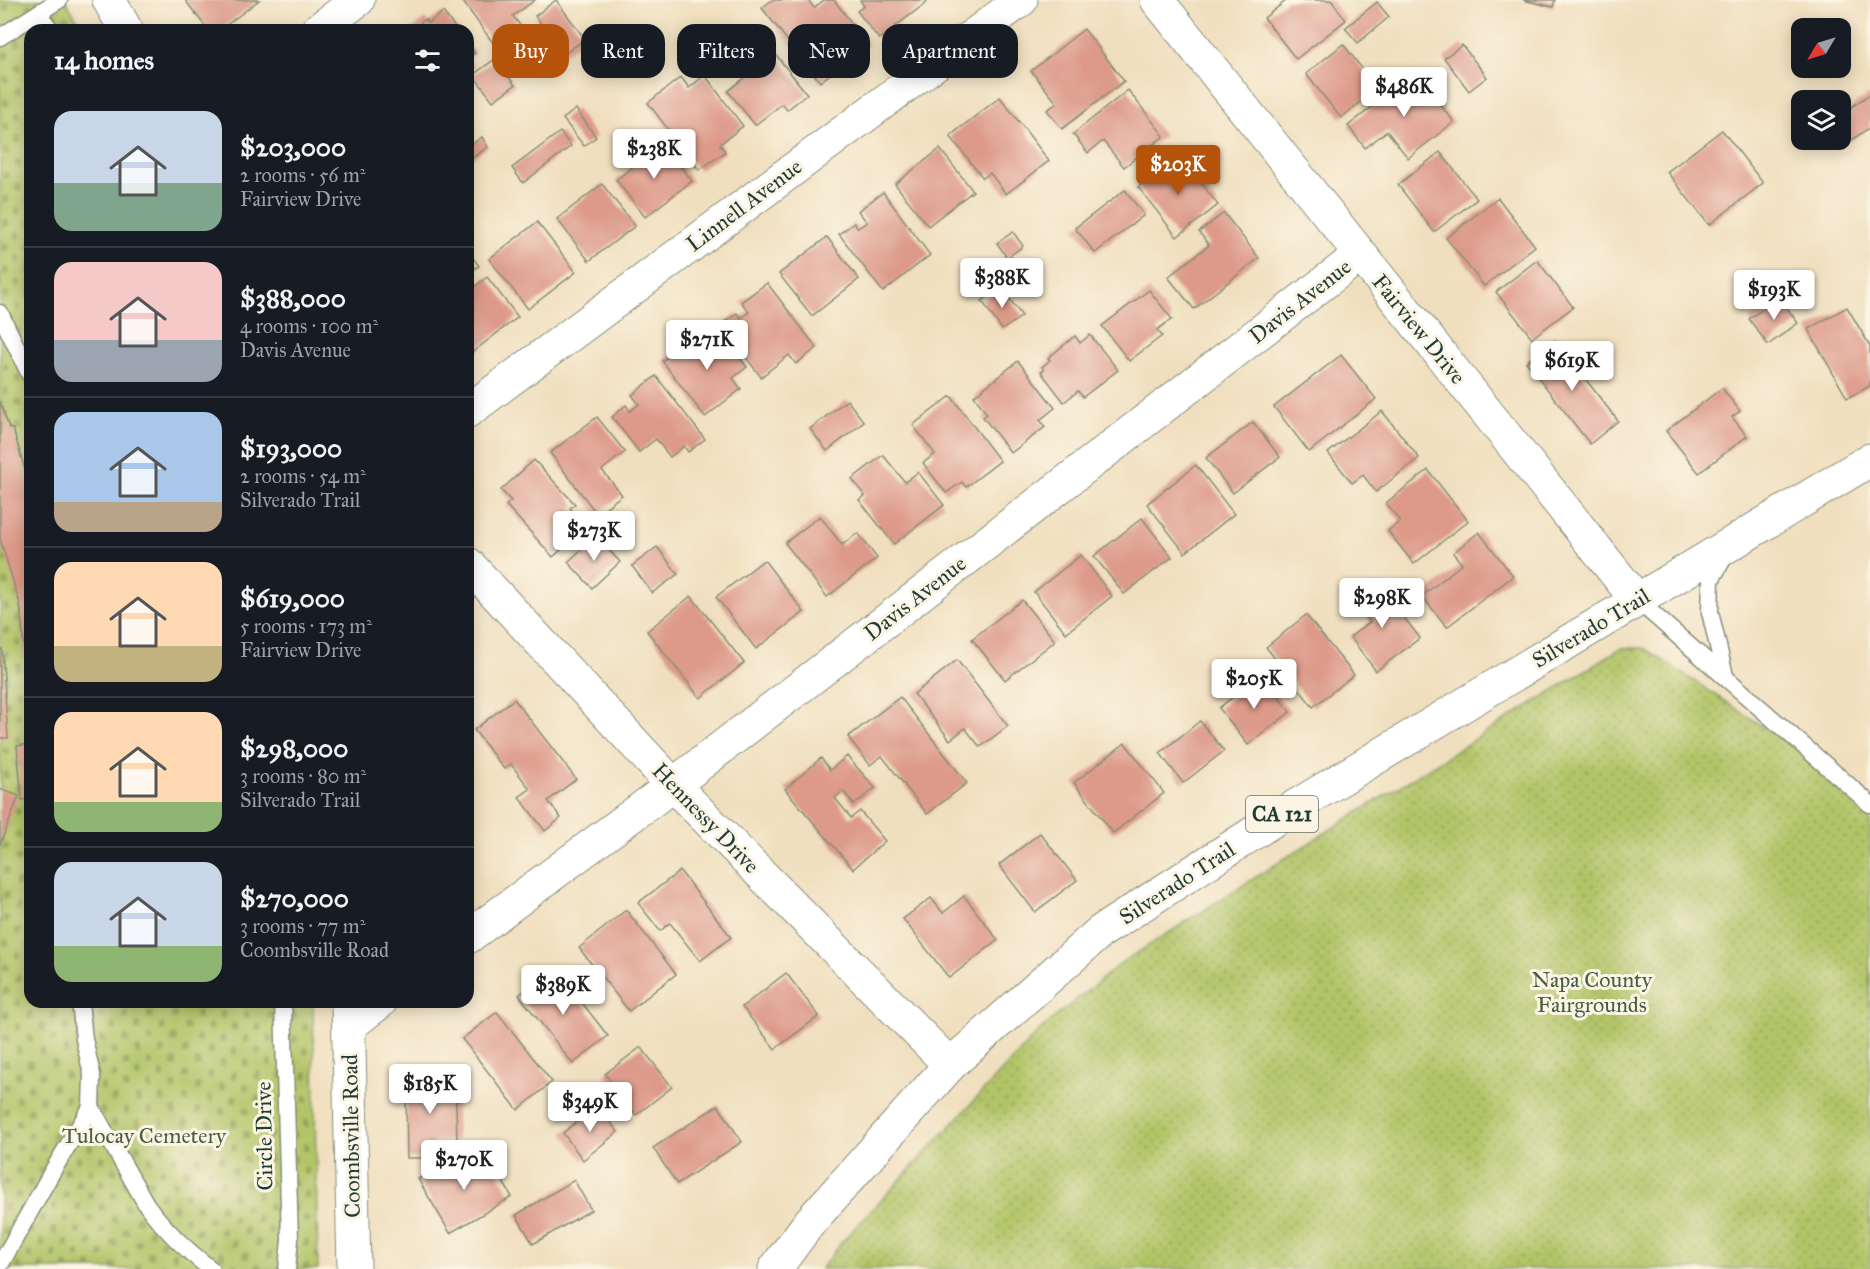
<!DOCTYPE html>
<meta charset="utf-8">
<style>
body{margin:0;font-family:"IM FELL Great Primer",serif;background:#242831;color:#f1f3f6;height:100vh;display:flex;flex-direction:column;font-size:22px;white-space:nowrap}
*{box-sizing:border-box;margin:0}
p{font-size:20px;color:#9ea1a6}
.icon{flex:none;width:33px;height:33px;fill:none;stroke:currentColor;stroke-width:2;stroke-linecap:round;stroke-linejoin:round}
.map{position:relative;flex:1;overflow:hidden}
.sheet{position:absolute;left:24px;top:24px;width:450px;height:984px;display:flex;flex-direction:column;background:#171b24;border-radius:18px;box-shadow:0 3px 15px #0003}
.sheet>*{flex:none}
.top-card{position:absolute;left:492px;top:24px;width:570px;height:54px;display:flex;gap:12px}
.needle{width:39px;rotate:232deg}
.fabs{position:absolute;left:1791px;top:18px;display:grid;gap:12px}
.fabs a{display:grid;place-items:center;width:60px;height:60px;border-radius:12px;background:#171b24;box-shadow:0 3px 15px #0003;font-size:30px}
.price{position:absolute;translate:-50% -51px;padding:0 14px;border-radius:6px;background:#fff;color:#222;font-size:20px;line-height:39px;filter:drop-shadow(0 2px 3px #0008)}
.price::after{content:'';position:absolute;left:50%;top:36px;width:18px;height:14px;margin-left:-9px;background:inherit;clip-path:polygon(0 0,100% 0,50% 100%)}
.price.on{background:#b45309;color:#fff}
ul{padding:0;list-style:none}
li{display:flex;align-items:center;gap:18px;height:150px;padding:0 30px}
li+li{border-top:2px solid #363941}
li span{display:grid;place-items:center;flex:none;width:168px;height:120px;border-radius:18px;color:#555}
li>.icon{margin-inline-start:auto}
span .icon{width:72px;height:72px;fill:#fffc;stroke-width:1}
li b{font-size:26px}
h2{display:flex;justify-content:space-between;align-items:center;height:72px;padding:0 30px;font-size:26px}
.chip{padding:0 21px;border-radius:18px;background:#171b24;box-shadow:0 3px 15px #0003;font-size:21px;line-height:54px}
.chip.on{background:#b45309;color:#fff}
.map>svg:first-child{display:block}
</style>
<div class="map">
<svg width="1870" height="1269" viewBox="0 0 1870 1269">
<defs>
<pattern id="cemetery-stones" width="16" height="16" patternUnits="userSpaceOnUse" patternTransform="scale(1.5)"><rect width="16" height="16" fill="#b2c467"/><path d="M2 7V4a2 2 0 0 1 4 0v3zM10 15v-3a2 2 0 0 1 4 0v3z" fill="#90a056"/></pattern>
<pattern id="park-dots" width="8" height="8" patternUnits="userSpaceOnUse" patternTransform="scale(1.5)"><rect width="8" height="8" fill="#b2c467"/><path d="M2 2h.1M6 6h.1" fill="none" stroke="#90a056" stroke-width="1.8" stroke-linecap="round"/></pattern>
</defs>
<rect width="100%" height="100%" fill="#fcf5e5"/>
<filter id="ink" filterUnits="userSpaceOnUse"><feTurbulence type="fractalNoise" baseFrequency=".0167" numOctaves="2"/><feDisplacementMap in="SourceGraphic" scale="12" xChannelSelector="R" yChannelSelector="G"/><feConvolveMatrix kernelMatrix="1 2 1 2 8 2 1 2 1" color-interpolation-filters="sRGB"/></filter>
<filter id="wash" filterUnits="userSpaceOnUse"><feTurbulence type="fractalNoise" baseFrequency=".008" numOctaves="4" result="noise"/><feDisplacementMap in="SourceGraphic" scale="24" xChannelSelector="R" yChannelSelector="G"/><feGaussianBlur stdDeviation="1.35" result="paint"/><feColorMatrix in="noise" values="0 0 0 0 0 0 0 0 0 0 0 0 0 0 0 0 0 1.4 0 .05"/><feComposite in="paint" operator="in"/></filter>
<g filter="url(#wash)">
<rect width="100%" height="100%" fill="#f0dfbe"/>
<path fill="url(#cemetery-stones)" stroke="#68804e" stroke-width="1.5" d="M 0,0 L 65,0 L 84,30 L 30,30 L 30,1002 L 313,1002 L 318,1269 L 0,1269 Z"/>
<path fill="url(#park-dots)" stroke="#68804e" stroke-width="1.5" d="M 1621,648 L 1644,648 L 1838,776 L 1870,804 L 1870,1269 L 821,1269 L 840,1244 L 1042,1028 L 1121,963 L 1309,843 Z"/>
<g id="blocks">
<g fill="#dd9a89">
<path d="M 185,0 L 259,0 L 220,30 L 208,30 Z"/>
<path d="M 466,0 L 535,0 L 513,16 L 536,47 L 510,66 L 463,2 Z"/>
<path d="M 556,0 L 585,39 L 564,54 L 535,16 Z"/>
<path d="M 772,0 L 808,0 L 814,8 L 824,0 L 834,0 L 868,44 L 820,82 L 762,8 Z"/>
<path d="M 860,0 L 926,0 L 927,2 L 879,39 L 857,11 L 864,6 Z"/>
<path d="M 1287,0 L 1331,0 L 1346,20 L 1296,59 L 1264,18 Z"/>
<path d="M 1523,0 L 1555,0 L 1553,7 Z"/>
<path d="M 1377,2 L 1389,17 L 1358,43 L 1345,28 Z"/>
<path d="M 443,12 L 457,30 L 411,30 L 425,19 L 428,23 Z"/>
<path d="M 1084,29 L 1124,81 L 1062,129 L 1047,110 L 1057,103 L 1031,71 Z"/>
<path d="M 761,36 L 807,94 L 787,110 L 782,104 L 755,125 L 728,91 L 758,67 L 744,50 Z"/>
<path d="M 468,44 L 475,53 L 468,58 Z"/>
<path d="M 1343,44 L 1378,89 L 1341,118 L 1306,74 Z"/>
<path d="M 1462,45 L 1487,77 L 1469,91 L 1444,58 Z"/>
<path d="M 468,59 L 474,67 L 468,71 Z"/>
<path d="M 495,59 L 515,85 L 493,101 L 473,75 Z"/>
<path d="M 1415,73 L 1454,122 L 1408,158 L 1387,131 L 1365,148 L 1348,126 Z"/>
<path d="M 705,75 L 743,126 L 720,144 L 725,152 L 699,170 L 648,103 L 681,77 L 689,88 Z"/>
<path d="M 1128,90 L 1164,136 L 1124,167 L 1103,141 L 1088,153 L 1073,134 Z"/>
<path d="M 1870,94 L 1870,127 L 1849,142 L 1840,131 L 1840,115 Z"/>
<path d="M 1000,97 L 1049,161 L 1006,194 L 990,173 L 983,178 L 950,136 Z"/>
<path d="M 576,109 L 596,137 L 584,146 L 563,119 Z"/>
<path d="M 1722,130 L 1763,183 L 1709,225 L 1667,172 Z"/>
<path d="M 560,132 L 571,146 L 523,183 L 512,168 Z"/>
<path d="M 482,137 L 488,147 L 468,161 L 468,147 Z"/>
<path d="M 663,143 L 692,181 L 645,217 L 616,180 Z"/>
<path d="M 940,149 L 973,191 L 928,226 L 895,184 Z"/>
<path d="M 1440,152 L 1477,199 L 1434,232 L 1398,185 Z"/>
<path d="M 1180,155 L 1218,205 L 1177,237 L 1138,187 Z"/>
<path d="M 602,184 L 635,226 L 589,261 L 557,219 Z"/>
<path d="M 1125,190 L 1144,215 L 1095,253 L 1075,228 Z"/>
<path d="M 883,192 L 930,255 L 883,292 L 839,234 L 854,223 L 858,228 L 867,222 L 858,211 Z"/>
<path d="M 1498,198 L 1535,246 L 1484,286 L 1446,238 Z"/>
<path d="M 1224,213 L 1259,258 L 1194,309 L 1168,277 L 1209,245 L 1199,232 Z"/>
<path d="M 537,222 L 576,272 L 528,309 L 489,259 Z"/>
<path d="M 1013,232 L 1023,246 L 1007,258 L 997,243 Z"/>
<path d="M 827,237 L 859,279 L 812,316 L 779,274 Z"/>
<path d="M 468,251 L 479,266 L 468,273 Z"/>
<path d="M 1537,260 L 1573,307 L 1532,338 L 1496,292 Z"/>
<path d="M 487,277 L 518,317 L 470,354 L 468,351 L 468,292 Z"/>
<path d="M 767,283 L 817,348 L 796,364 L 789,355 L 761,377 L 721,325 L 737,313 L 741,318 L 749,312 L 741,302 Z"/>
<path d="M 1001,287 L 1022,316 L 1002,330 L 982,301 Z"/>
<path d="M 1149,290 L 1172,319 L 1157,330 L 1162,336 L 1129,361 L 1102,326 Z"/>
<path d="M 1779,297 L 1798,323 L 1768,345 L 1749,319 Z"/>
<path d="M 1847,307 L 1870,346 L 1870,386 L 1847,398 L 1808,329 Z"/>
<path d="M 716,328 L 747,367 L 733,378 L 741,389 L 705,417 L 662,361 L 681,346 L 685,351 Z"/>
<path d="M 1090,335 L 1118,370 L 1083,397 L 1078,391 L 1064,402 L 1041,372 L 1044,370 L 1042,367 L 1050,360 L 1048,358 L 1075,336 L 1080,343 Z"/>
<path d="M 1555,340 L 1618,421 L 1590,444 L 1526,362 Z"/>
<path d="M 1341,355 L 1376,399 L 1309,452 L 1274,407 Z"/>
<path d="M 1018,361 L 1055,408 L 1040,420 L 1045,427 L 1011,453 L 983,417 L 987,414 L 974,396 Z"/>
<path d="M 656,376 L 705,439 L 688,452 L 684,446 L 670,457 L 656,439 L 639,452 L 612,417 L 626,405 L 630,411 L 639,404 L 632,395 Z"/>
<path d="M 1722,388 L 1740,411 L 1732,417 L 1747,436 L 1699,473 L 1666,431 Z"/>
<path d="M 951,396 L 1000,461 L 966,487 L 962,482 L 946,493 L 923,463 L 935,454 L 913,425 Z"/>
<path d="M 847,400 L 864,422 L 827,451 L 810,429 Z"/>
<path d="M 0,401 L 9,428 L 13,429 L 30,487 L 30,717 L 28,717 L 23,669 L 26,669 L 20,604 L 0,539 Z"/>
<path d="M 1382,411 L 1419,458 L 1376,492 L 1363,475 L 1352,483 L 1328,453 Z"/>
<path d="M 597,417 L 625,452 L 602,470 L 622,495 L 597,514 L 550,453 Z"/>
<path d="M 1253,422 L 1280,457 L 1233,493 L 1206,458 Z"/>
<path d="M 883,455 L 905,482 L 918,472 L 944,505 L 894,544 L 859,500 L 865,496 L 852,479 Z"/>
<path d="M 534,460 L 575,504 L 570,508 L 592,532 L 574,548 L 569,543 L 553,557 L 506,505 L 511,501 L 501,490 Z"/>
<path d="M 1196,465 L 1234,514 L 1185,553 L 1147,504 Z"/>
<path d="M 1428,470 L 1468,521 L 1414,564 L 1388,531 L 1400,521 L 1386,503 Z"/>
<path d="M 820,516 L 842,545 L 858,533 L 877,558 L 827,597 L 785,543 Z"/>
<path d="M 1142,518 L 1172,557 L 1124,594 L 1094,556 Z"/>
<path d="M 1479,532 L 1513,576 L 1447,627 L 1422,596 L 1462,564 L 1453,553 Z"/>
<path d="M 596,536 L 620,562 L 592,588 L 568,562 Z"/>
<path d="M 657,547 L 678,574 L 652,593 L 632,566 Z"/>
<path d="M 1081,555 L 1112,596 L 1066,633 L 1034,592 Z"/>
<path d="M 764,560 L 804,612 L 756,649 L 716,597 Z"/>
<path d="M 1378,584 L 1420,638 L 1376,671 L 1350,637 L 1370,622 L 1355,602 Z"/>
<path d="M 691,596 L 744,663 L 700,698 L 647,631 Z"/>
<path d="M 1022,600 L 1055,641 L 1005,680 L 972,639 Z"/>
<path d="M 1306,615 L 1354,675 L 1313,707 L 1266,647 Z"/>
<path d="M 0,649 L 2,649 L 8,738 L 0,738 Z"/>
<path d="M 957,660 L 1008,726 L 980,747 L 965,728 L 950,740 L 914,694 Z"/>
<path d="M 1261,675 L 1290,712 L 1248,745 L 1219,708 Z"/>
<path d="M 900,697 L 967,783 L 927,814 L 882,756 L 870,765 L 848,737 Z"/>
<path d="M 514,699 L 576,779 L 548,801 L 561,818 L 545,831 L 519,797 L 530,789 L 511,764 L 504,769 L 474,730 Z"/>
<path d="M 1200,721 L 1224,751 L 1183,783 L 1160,753 Z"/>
<path d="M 1125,743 L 1164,793 L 1113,833 L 1074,783 Z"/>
<path d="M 30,744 L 30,799 L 22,800 L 17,746 Z"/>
<path d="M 847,756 L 875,788 L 854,805 L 843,791 L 835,798 L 851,818 L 860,811 L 885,841 L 853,869 L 785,789 L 821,758 L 830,770 Z"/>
<path d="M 0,789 L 19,796 L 0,845 Z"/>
<path d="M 1040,833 L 1077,880 L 1035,912 L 999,865 Z"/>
<path d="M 680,871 L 731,937 L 700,961 L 670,923 L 660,931 L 638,903 Z"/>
<path d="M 964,896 L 998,940 L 949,978 L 903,919 L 931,898 L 943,913 Z"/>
<path d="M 626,910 L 676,974 L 629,1011 L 579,948 Z"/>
<path d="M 554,967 L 608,1036 L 573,1064 L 519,995 Z"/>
<path d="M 786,973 L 819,1016 L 775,1049 L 742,1007 Z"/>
<path d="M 497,1012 L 552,1082 L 518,1110 L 462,1039 Z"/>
<path d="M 641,1047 L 672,1087 L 636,1115 L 605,1074 Z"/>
<path d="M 412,1077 L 455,1077 L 457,1140 L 434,1141 L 434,1158 L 407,1158 L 406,1096 L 413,1096 Z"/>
<path d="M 718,1105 L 742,1142 L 677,1184 L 653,1148 Z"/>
<path d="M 597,1106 L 618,1132 L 583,1160 L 563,1133 Z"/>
<path d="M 457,1156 L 465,1170 L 488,1156 L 512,1197 L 450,1233 L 418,1179 Z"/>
<path d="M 574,1180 L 591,1210 L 533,1244 L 516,1215 Z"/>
</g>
</g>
</g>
<g filter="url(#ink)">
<use href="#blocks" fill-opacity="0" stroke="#888e79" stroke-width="1.5"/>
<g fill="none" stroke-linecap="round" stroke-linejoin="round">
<g stroke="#888e79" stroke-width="19">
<g id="service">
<path d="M 38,13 L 51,30"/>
<path d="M 0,37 L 59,0"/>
<path d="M 0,313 L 30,375"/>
<path d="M 1637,600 L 1870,804"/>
<path d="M 1725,676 L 1710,612 L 1711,580 L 1726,554"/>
<path d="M 283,1002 L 290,1240 L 287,1269"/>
<path d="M 91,1107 L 146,1204 C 164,1229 186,1250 211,1269"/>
<path d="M 0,1265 L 52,1172 L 91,1107 L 92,1075 L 84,1039 L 80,1002"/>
</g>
</g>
<g stroke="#888e79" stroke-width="35">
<g id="minor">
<path d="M 1157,0 L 1637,600"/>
<path d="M 318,30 L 358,0"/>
<path d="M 468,411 L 1021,0"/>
<path d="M 468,564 L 673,785 L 950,1065"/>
<path d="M 468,937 L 673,785 L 1360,255"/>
<path d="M 349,1026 L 380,1002"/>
</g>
</g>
<g stroke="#888e79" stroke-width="35">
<g id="tertiary">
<path d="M 109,0 L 126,30"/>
<path d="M 348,1002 L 354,1269"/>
</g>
</g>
<g stroke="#888e79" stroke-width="35">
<path id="primary" d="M 775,1269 L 809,1223 L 950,1065 L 1100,932 L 1286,812 L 1870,460"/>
</g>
<use href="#service" stroke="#fff" stroke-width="16"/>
<use href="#minor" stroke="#fff" stroke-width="33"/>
<use href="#tertiary" stroke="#fff" stroke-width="33"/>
<use href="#primary" stroke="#fff" stroke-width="33"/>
</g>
</g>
<g text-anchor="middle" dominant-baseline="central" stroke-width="6" stroke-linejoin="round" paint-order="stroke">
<rect fill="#fcf5e5" stroke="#617469" stroke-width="1.5" x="1246" y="796" width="72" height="36" rx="4.5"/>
<g font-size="21" font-weight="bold" fill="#1f3d34">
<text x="1282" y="814">CA 121</text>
</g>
<g font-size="22" fill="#1f3d34" stroke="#fcf5e5">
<text transform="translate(744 205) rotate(-37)">Linnell Avenue</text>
<text transform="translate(1300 301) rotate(-38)">Davis Avenue</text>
<text transform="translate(1419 329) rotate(51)">Fairview Drive</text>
<text transform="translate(915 598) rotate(-38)">Davis Avenue</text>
<text transform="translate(1591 628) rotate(-31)">Silverado Trail</text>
<text transform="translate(706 818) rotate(46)">Hennessy Drive</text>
<text transform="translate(1177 883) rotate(-33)">Silverado Trail</text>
<text transform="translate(264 1136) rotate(-91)">Circle Drive</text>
<text transform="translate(351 1136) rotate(-91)">Coombsville Road</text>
</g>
<g font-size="22" fill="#445f41" stroke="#fcf5e5">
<text x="1592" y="979">Napa County<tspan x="1592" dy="25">Fairgrounds</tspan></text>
<text x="144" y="1135">Tulocay Cemetery</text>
</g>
</g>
</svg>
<div class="fabs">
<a><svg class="needle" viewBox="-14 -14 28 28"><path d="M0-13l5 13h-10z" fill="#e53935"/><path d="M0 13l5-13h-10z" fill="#9ea1a6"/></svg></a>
<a><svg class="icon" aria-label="layers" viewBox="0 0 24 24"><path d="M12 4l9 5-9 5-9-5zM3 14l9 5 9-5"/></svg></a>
</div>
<b class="price" style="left:1404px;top:118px">$486K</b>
<b class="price" style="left:654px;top:180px">$238K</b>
<b class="price on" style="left:1178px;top:196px">$203K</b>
<b class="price" style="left:1002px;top:309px">$388K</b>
<b class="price" style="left:1774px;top:321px">$193K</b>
<b class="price" style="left:707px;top:371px">$271K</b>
<b class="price" style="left:1572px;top:392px">$619K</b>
<b class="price" style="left:594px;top:562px">$273K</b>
<b class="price" style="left:1382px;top:629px">$298K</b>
<b class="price" style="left:1254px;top:710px">$205K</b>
<b class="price" style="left:563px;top:1016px">$389K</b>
<b class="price" style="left:430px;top:1115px">$185K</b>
<b class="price" style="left:590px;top:1133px">$349K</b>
<b class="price" style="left:464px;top:1191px">$270K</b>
<div class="top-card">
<a class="chip on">Buy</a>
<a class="chip">Rent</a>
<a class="chip">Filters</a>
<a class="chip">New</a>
<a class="chip">Apartment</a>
</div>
<section class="sheet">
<h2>14 homes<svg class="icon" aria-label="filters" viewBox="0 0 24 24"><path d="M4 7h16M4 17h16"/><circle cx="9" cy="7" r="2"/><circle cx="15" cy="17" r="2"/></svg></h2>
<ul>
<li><span style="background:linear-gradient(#c9d6e8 60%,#7fa58c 0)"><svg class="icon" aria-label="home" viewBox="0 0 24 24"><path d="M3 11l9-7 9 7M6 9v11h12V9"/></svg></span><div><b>$203,000</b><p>2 rooms · 56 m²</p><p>Fairview Drive</p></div></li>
<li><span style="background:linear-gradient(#f6c9c9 65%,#9aa5b1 0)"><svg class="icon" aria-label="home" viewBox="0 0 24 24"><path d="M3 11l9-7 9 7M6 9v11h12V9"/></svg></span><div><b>$388,000</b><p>4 rooms · 100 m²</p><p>Davis Avenue</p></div></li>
<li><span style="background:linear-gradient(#a9c7e8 75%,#b9a48a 0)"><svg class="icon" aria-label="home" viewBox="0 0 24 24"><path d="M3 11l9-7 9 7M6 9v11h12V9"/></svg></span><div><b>$193,000</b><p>2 rooms · 54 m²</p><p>Silverado Trail</p></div></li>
<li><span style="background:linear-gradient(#ffd9b3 70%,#c2b280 0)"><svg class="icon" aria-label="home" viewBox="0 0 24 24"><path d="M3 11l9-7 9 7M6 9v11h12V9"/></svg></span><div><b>$619,000</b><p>5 rooms · 173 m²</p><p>Fairview Drive</p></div></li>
<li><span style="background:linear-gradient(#ffd9b3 75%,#8fb573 0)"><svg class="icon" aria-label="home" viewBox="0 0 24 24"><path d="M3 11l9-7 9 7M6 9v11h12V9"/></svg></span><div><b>$298,000</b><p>3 rooms · 80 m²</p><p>Silverado Trail</p></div></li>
<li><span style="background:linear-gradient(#c9d6e8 70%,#8fb573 0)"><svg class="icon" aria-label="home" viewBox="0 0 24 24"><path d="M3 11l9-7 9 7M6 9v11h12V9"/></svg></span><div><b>$270,000</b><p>3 rooms · 77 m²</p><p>Coombsville Road</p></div></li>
</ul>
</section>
</div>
